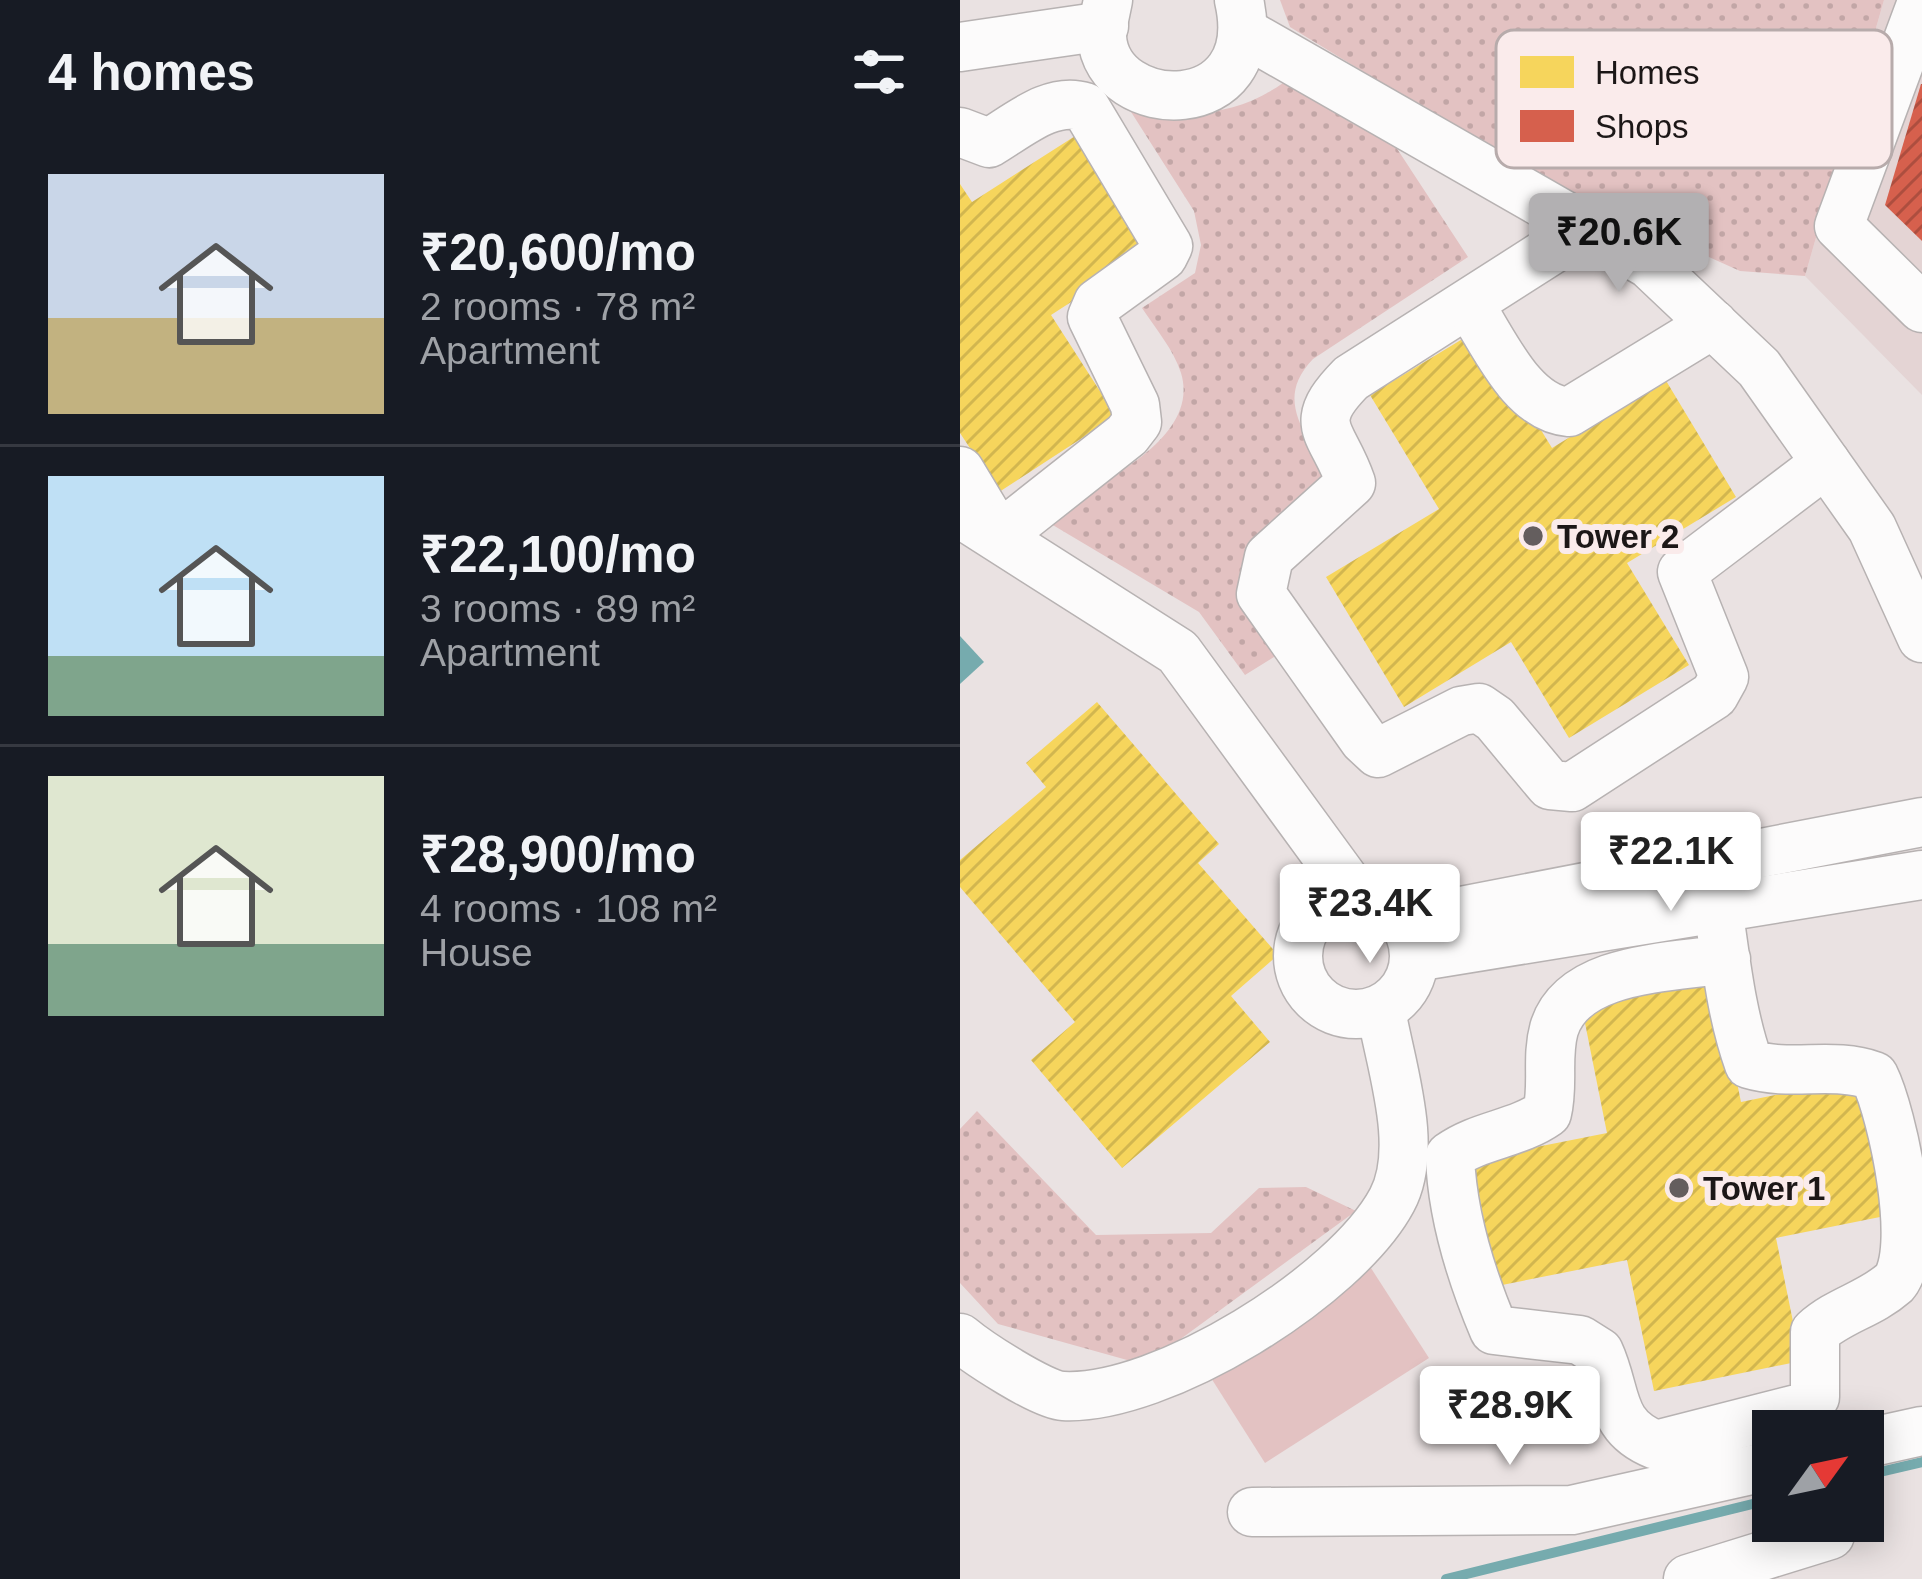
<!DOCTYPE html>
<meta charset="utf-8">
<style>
body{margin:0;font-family:Helvetica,sans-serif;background:#242831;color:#f1f3f6;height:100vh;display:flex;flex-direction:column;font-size:45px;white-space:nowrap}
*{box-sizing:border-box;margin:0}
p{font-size:39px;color:#9ea1a6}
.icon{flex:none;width:66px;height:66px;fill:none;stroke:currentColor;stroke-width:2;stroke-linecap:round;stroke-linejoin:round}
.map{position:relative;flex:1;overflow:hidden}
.sheet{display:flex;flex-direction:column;background:#171b24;width:960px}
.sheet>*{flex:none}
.needle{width:78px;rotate:57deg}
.buttons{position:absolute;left:792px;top:1410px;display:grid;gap:24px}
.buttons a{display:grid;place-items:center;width:132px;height:132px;border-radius:0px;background:#171b24;box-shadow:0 6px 30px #0003;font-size:60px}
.price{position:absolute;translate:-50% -102px;padding:0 27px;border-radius:12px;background:#fff;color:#222;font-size:39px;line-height:78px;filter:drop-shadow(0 3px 6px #0008)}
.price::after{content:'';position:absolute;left:50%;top:72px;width:36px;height:27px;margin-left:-18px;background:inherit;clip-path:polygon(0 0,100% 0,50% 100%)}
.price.active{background:#b2b0b2;color:#111}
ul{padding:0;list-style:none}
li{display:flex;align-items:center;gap:36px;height:300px;padding:0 48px}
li+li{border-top:3px solid #363941}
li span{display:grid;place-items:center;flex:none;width:336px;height:240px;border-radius:0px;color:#555}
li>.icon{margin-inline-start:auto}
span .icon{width:144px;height:144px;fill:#fffc;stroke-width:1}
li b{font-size:51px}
h2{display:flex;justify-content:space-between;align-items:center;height:144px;padding:0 48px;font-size:51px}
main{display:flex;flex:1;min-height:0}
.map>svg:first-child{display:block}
</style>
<main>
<section class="sheet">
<h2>4 homes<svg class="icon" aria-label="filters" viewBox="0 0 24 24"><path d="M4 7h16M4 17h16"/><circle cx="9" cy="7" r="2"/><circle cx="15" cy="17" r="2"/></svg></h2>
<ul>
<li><span style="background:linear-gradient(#c9d6e8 60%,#c2b280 0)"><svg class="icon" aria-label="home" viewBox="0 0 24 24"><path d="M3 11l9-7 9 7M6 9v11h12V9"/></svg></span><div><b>₹20,600/mo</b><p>2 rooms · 78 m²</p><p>Apartment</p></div></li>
<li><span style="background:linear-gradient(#bfe0f5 75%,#7fa58c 0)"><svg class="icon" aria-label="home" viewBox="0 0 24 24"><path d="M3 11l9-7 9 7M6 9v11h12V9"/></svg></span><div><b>₹22,100/mo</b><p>3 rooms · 89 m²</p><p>Apartment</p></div></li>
<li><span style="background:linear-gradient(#dfe7d0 70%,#7fa58c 0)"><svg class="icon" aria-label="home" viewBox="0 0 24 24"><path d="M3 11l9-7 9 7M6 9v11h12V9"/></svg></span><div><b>₹28,900/mo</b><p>4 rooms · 108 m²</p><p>House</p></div></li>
</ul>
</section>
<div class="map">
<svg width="962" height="1579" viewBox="0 0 962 1579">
<defs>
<pattern id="park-dots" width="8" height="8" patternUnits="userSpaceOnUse" patternTransform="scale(3)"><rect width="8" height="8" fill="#e3c2c2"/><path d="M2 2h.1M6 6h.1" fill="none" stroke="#c2a6a6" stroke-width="1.8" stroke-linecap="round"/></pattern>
<pattern id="water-ripples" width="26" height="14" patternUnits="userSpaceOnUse" patternTransform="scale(3)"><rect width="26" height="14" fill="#76abae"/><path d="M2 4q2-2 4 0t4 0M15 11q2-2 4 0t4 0" fill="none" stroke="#608a8d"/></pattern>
<pattern id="homes-hatch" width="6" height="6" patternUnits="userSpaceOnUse" patternTransform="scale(3)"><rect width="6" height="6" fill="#f6d55c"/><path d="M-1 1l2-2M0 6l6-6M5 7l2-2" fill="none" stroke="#d2b64f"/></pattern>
<pattern id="shops-hatch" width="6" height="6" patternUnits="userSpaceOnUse" patternTransform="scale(3)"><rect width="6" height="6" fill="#d6604d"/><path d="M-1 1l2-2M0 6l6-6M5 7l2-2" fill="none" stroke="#ad4e3f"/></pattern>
</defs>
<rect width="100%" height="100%" fill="#eae2e2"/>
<path fill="#e4d4d4" d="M 924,0 L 962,0 L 962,395 L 845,276 Z"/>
<path fill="#e3c2c2" d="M 409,1265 L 469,1358 L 305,1463 L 246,1370 Z"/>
<g fill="url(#park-dots)">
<path d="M 320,0 L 924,0 L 845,276 L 780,271 L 589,185 L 330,27 Z"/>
<path d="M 323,83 L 432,141 L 508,257 L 353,359 C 309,405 356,437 365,484 L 311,539 L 325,650 L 285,675 L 239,612 L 81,518 C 130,487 242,442 221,373 C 214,350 195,328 182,308 L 235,273 L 241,245 L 234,211 L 166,104 C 227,115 270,120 323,83 Z"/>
<path d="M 17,1111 L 136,1235 L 251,1233 L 299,1188 L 346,1187 L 396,1211 L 185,1365 L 38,1324 L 0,1283 L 0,1129 Z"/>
</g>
<path fill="url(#water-ripples)" d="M 0,636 L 24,662 L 0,684 Z"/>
<g fill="url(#homes-hatch)">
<path d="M 123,131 L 198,246 L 91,315 L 156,416 L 39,492 L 0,433 L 0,184 L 12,202 Z"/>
<path d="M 519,329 L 592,448 L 705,379 L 776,497 L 667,563 L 729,665 L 609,738 L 551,642 L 444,707 L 366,577 L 479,509 L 410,395 Z"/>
<path d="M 137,702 L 259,844 L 238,863 L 318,955 L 271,996 L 310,1042 L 162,1168 L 71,1060 L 115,1022 L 0,887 L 0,860 L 86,787 L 66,763 Z"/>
<path d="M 755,976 L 781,1102 L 897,1078 L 925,1216 L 816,1238 L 841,1361 L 694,1391 L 667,1260 L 537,1286 L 512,1160 L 647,1133 L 621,1003 Z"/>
</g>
<path fill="url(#shops-hatch)" d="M 961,84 L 962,84 L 962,241 L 925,205 Z"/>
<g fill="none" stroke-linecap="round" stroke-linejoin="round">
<g stroke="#76abae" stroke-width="10">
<path d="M 903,1476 L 962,1462"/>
<path d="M 486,1579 L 813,1499"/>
</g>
<g stroke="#b7b2b2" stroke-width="51">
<g id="minor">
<path d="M 148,0 C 146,11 142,25 142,37 C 147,118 307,123 279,0"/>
<path d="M 962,2 L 879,226 L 962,308"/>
<path d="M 287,34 L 689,264 L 799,368 L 912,528 L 962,638"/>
<path d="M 0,47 L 144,26"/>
<path d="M 0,132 L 29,143 C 58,126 91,96 125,107 L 208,246 L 203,256 L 138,303 L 132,317 L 175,405 L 177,422 L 167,435 L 39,536 L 0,471"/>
<path d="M 626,228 L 391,378 C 344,426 373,430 391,483 L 309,557 L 301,594 L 404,740 L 418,753 L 501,711 L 519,708 L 535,719 L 590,785 L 612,787 L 754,695 L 764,677 L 722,572 L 866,463"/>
<path d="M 510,306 C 535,343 561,408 609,412 L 753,324"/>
<path d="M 12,521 L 218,652 L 397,897"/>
<circle cx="396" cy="956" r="58"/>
<path d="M 758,908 C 766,961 771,1014 789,1064 C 832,1077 872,1061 914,1076 C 933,1114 962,1253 934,1283 C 909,1305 879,1310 855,1332 L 855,1397 L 845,1407 L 696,1445 C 648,1426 658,1393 639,1352 L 620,1340 L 534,1330 C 512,1278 492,1214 490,1156 C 519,1135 557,1134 587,1113 C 594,1085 586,1058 594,1029 C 613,966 712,968 766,959"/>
<path d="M 444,922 L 962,822"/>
<path d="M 455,957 L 962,875"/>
<path d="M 0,1338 C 18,1353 82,1395 103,1396 C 201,1401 386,1286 432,1200 C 460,1148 430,1064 421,1010"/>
<path d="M 903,1444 L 962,1431"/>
<path d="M 292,1512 L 612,1510 L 813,1465"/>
<path d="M 728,1579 L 870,1535"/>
</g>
</g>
<use href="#minor" stroke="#fcfbfb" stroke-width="48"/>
</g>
<g fill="#645e5e" stroke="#faebeb" stroke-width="4.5">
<circle cx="573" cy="536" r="12"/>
<circle cx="719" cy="1188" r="12"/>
</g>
<g text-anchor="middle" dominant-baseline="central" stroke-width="12" stroke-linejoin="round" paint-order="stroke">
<g font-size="33" font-weight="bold" fill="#1c1717" stroke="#faebeb" text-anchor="start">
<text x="597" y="536">Tower 2</text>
<text x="743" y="1188">Tower 1</text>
</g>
</g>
<rect x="536" y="30" width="396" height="138" rx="18" fill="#faebeb" stroke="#b7abab" stroke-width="3"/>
<rect x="560" y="56" width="54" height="32" fill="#f6d55c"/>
<rect x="560" y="110" width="54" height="32" fill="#d6604d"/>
<g font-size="33" fill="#1c1717">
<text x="635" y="84">Homes</text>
<text x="635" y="138">Shops</text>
</g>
</svg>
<div class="buttons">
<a><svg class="needle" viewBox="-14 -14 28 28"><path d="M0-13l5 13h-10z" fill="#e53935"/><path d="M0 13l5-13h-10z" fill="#9ea1a6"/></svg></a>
</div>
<b class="price active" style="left:659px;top:295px">₹20.6K</b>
<b class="price" style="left:711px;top:914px">₹22.1K</b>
<b class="price" style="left:410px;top:966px">₹23.4K</b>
<b class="price" style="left:550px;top:1468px">₹28.9K</b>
</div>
</main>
